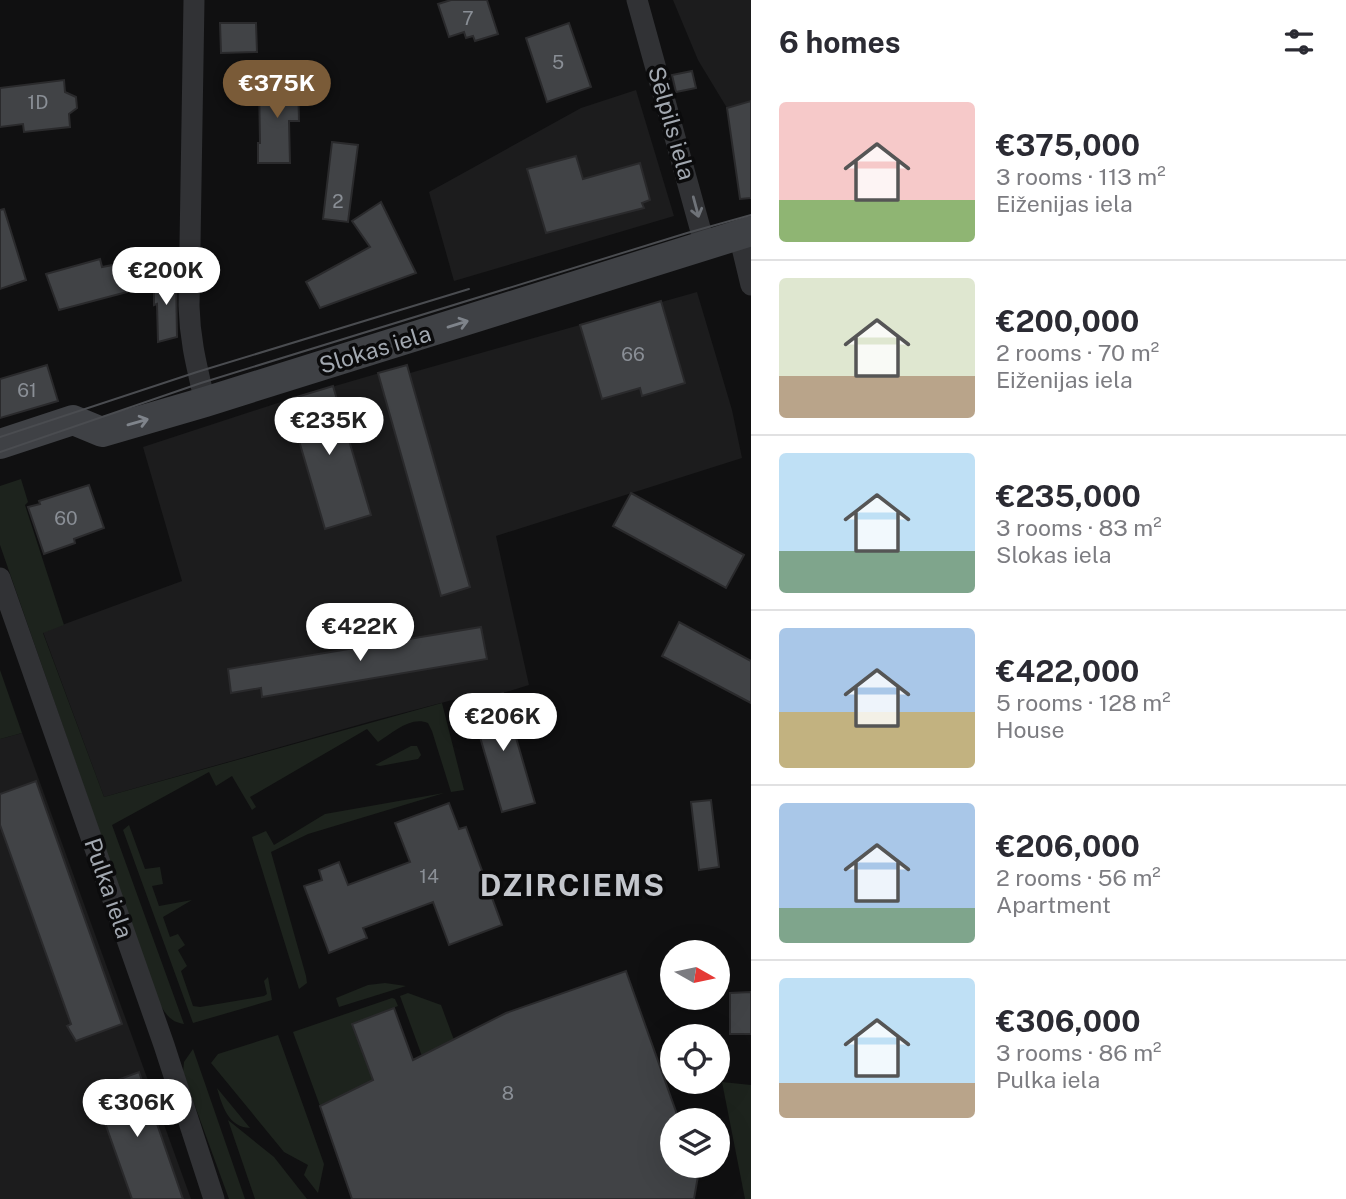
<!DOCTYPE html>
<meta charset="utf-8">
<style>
body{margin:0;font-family:"Public Sans",sans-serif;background:#f2f2f3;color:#2b2b33;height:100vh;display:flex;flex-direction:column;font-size:26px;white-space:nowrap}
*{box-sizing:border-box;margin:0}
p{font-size:23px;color:#7c7c81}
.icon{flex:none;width:38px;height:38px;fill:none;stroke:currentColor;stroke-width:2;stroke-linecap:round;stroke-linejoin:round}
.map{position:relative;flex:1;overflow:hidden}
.sheet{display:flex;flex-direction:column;background:#fff;width:595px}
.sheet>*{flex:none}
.needle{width:46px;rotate:99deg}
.fabs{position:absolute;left:660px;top:940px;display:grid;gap:14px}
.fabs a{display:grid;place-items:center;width:70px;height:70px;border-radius:50%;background:#fff;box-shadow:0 7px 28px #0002;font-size:35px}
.price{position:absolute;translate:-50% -60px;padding:0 16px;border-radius:24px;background:#fff;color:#222;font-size:23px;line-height:46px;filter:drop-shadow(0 2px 4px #0008)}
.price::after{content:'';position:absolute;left:50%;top:42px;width:21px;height:16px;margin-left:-10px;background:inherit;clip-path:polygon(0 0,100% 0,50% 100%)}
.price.on{background:#7a5b38;color:#fff}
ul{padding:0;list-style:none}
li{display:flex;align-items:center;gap:21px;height:175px;padding:0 28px}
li+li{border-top:2px solid #e1e1e2}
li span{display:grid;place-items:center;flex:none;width:196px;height:140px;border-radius:7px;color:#555}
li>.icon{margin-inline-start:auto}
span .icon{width:84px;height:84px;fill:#fffc;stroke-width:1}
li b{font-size:30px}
h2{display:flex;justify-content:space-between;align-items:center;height:84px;padding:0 28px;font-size:30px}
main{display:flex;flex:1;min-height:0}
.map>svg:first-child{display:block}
</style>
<main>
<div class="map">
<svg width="751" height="1199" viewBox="0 0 751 1199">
<rect width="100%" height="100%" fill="#101011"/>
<g fill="#1c1c1d">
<path d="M 673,0 L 751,0 L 751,192 L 744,194 L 734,159 L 727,108 L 698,60 Z"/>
<path d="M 636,90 L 674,216 L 454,281 L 429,192 L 581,108 Z"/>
<path d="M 697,292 L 732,410 L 742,458 L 496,536 L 529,685 L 470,703 L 464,697 L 372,721 L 104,797 L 43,632 L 182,581 L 143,447 L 287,400 L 407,365 L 410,373 Z"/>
<path d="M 22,733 L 191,1199 L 0,1199 L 0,739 Z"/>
</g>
<g fill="#1d231d">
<path d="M 21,479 L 28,502 L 25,505 L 64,625 L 43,633 L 104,797 L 442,703 L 464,790 L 451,792 L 432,731 L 428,723 C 410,716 393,733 378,742 L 367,729 L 250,797 L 256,807 L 252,810 L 232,776 L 216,786 L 209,772 L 112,825 L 184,1024 C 170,1022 166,1014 159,1003 L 0,545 L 0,486 Z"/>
<path d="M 0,670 L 22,733 L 0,739 Z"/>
<path d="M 411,746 L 417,746 L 421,755 L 418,759 L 380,766 L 375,765 Z"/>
<path d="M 444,793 L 308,834 L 271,852 L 306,976 L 307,983 L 299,989 L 252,837 L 266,831 L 274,845 L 325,814 Z"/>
<path d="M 129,825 L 145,869 L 160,867 L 163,884 L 152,886 L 159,906 L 192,900 L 163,917 L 170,937 L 178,934 L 185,945 L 178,950 L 187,966 L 181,971 L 193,1006 L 200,1007 L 264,996 L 267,994 L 264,981 L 268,977 L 272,1000 L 193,1023 L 123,830 Z"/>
<path d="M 385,983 L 406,986 L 339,1007 L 336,998 L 368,985 Z"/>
<path d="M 408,993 L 441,1005 L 454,1040 L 422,1056 L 400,996 Z"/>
<path d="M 392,998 L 395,999 L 398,1006 L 352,1024 L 373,1080 L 320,1106 L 293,1032 Z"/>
<path d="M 278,1035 L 324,1164 L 318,1193 L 304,1175 L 308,1165 L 284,1152 L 211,1063 L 218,1054 Z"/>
<path d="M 193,1049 L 245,1199 L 229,1199 L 183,1073 L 184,1062 Z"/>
<path d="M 722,1082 L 751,1085 L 751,1199 L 745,1199 Z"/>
<path d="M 217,1088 L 250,1128 C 228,1127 222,1105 217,1088 Z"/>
<path d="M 228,1120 L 274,1157 L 307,1199 L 255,1199 Z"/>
</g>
<g fill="#414346" stroke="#2a2a2c" stroke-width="2">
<path d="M 451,0 L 487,0 L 498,34 L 475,41 L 473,36 L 466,38 L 464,32 L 449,37 L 438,4 Z"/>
<path d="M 220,23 L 256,23 L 257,52 L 221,53 Z"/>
<path d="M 569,23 L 591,87 L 547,102 L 526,38 Z"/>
<path d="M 692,71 L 696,88 L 676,92 L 672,75 Z"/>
<path d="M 64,80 L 65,92 L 76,97 L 77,108 L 69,114 L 70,127 L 24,132 L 23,124 L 0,127 L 0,88 Z"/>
<path d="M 298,82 L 299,121 L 289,121 L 290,163 L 258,163 L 258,143 L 260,143 L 259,83 Z"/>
<path d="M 751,101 L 751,198 L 740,199 L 727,108 Z"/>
<path d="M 332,142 L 358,145 L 348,222 L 323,219 Z"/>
<path d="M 576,156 L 583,179 L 640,163 L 650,200 L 642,203 L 644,208 L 546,233 L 527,169 Z"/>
<path d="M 381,202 L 416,273 L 320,308 L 306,282 L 370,247 L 352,221 Z"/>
<path d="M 4,209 L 26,280 L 0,289 L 0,210 Z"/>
<path d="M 100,259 L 102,267 L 118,264 L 127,292 L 59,310 L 46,274 Z"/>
<path d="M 154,276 L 176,276 L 177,337 L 158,342 L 157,304 L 154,305 Z"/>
<path d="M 661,301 L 685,383 L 642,396 L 640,388 L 602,399 L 580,325 Z"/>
<path d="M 47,365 L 58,401 L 0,418 L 0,379 Z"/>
<path d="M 407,365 L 470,587 L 441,596 L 378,373 Z"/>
<path d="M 333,386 L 371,515 L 325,529 L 287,400 Z"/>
<path d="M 89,485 L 104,528 L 74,539 L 75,543 L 44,554 L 28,507 L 40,504 L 39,501 Z"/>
<path d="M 631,493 L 744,555 L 726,588 L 613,526 Z"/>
<path d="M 679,622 L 751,661 L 751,703 L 662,656 Z"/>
<path d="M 481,627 L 487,659 L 262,697 L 261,688 L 231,693 L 228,669 Z"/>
<path d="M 503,693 L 535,803 L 502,812 L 470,703 Z"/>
<path d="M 36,781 L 122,1024 L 76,1041 L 67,1026 L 71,1024 L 0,825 L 0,794 Z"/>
<path d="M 711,800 L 719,867 L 699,870 L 691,802 Z"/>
<path d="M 449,803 L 459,829 L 466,827 L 502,925 L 449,945 L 433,902 L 363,928 L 367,938 L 329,953 L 304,886 L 322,880 L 319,870 L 339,862 L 348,885 L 410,862 L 395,823 Z"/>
<path d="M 626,971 L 679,1120 L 672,1120 L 672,1166 L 695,1166 L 698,1176 L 694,1199 L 352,1199 L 320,1106 L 373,1080 L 352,1024 L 394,1008 L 413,1060 L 506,1013 Z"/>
<path d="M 751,992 L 751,1034 L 730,1034 L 730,993 Z"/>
<path d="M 139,1072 L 183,1199 L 132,1199 L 93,1089 Z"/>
</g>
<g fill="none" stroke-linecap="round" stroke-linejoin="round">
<g stroke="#313235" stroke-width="21">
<path d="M 194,0 L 189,306 C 190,342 197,367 205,402"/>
<path d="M 637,0 L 705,246"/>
<path d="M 739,235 L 751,285"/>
<path d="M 0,578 L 164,1045 L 214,1199"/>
</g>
<path stroke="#3f4145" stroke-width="30" d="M 0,444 L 73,420 L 102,432 L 205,402 L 751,231"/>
<g stroke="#4a4c50" stroke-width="2">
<path d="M 0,437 L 197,372 L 469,289"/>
<path d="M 0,452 L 201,383 L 687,233 L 751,215"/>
</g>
</g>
<defs><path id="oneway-shaft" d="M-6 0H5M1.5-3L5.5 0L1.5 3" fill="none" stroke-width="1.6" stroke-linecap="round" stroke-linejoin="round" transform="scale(1.75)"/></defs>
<use stroke="#6f7379" href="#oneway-shaft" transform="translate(696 207) rotate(75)"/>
<g stroke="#7f848b">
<use href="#oneway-shaft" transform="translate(458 324) rotate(-17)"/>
<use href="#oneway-shaft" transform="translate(138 422) rotate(-16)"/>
</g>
<g text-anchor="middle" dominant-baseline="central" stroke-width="7" stroke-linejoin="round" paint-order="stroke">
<g font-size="19" fill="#8a8f96">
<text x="468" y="18">7</text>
<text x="558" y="62">5</text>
<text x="38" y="102">1D</text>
<text x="338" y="201">2</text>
<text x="633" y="354">66</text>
<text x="27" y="390">61</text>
<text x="66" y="518">60</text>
<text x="429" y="876">14</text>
<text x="508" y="1093">8</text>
</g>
<g font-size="23" fill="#a2a8b0" stroke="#0b0b0c">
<text transform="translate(672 123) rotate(74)">Sēlpils iela</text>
<text transform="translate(375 349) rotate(-17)">Slokas iela</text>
<text transform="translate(109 888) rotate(71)">Pulka iela</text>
</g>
<g font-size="30" font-weight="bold" letter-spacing="2" fill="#c3c6cc" stroke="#0b0b0c">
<text x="573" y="885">DZIRCIEMS</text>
</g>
</g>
</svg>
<div class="fabs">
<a><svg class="needle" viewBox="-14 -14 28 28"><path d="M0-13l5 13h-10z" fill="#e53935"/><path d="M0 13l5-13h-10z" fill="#7c7c81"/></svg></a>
<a><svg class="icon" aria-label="locate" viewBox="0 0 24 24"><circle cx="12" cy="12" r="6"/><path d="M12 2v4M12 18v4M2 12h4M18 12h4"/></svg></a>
<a><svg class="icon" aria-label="layers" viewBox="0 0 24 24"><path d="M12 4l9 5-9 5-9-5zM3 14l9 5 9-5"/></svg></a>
</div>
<b class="price on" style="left:277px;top:120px">€375K</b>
<b class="price" style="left:166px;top:307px">€200K</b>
<b class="price" style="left:329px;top:457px">€235K</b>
<b class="price" style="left:360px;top:663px">€422K</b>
<b class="price" style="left:503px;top:753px">€206K</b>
<b class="price" style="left:137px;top:1139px">€306K</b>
</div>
<section class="sheet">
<h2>6 homes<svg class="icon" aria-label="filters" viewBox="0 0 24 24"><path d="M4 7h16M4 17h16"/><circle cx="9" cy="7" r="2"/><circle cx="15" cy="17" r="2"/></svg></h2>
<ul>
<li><span style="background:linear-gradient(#f6c9c9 70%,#8fb573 0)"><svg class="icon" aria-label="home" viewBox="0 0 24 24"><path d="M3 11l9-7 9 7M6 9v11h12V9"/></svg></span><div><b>€375,000</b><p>3 rooms · 113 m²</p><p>Eiženijas iela</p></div></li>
<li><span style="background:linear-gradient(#dfe7d0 70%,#b9a48a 0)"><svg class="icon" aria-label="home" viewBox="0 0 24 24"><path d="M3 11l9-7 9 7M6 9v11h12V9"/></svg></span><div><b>€200,000</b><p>2 rooms · 70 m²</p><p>Eiženijas iela</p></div></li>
<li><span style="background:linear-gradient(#bfe0f5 70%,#7fa58c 0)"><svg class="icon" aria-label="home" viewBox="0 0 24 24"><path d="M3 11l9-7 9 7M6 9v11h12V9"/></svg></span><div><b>€235,000</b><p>3 rooms · 83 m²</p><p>Slokas iela</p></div></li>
<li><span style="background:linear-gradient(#a9c7e8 60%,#c2b280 0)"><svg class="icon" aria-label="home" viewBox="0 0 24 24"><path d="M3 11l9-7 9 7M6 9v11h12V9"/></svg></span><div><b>€422,000</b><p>5 rooms · 128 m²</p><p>House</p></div></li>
<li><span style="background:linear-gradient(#a9c7e8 75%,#7fa58c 0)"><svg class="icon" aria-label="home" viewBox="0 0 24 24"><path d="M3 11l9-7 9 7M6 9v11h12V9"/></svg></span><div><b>€206,000</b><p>2 rooms · 56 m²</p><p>Apartment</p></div></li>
<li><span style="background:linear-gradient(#bfe0f5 75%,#b9a48a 0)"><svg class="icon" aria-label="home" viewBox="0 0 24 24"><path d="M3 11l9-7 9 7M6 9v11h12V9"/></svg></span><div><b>€306,000</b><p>3 rooms · 86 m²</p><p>Pulka iela</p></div></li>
</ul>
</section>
</main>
